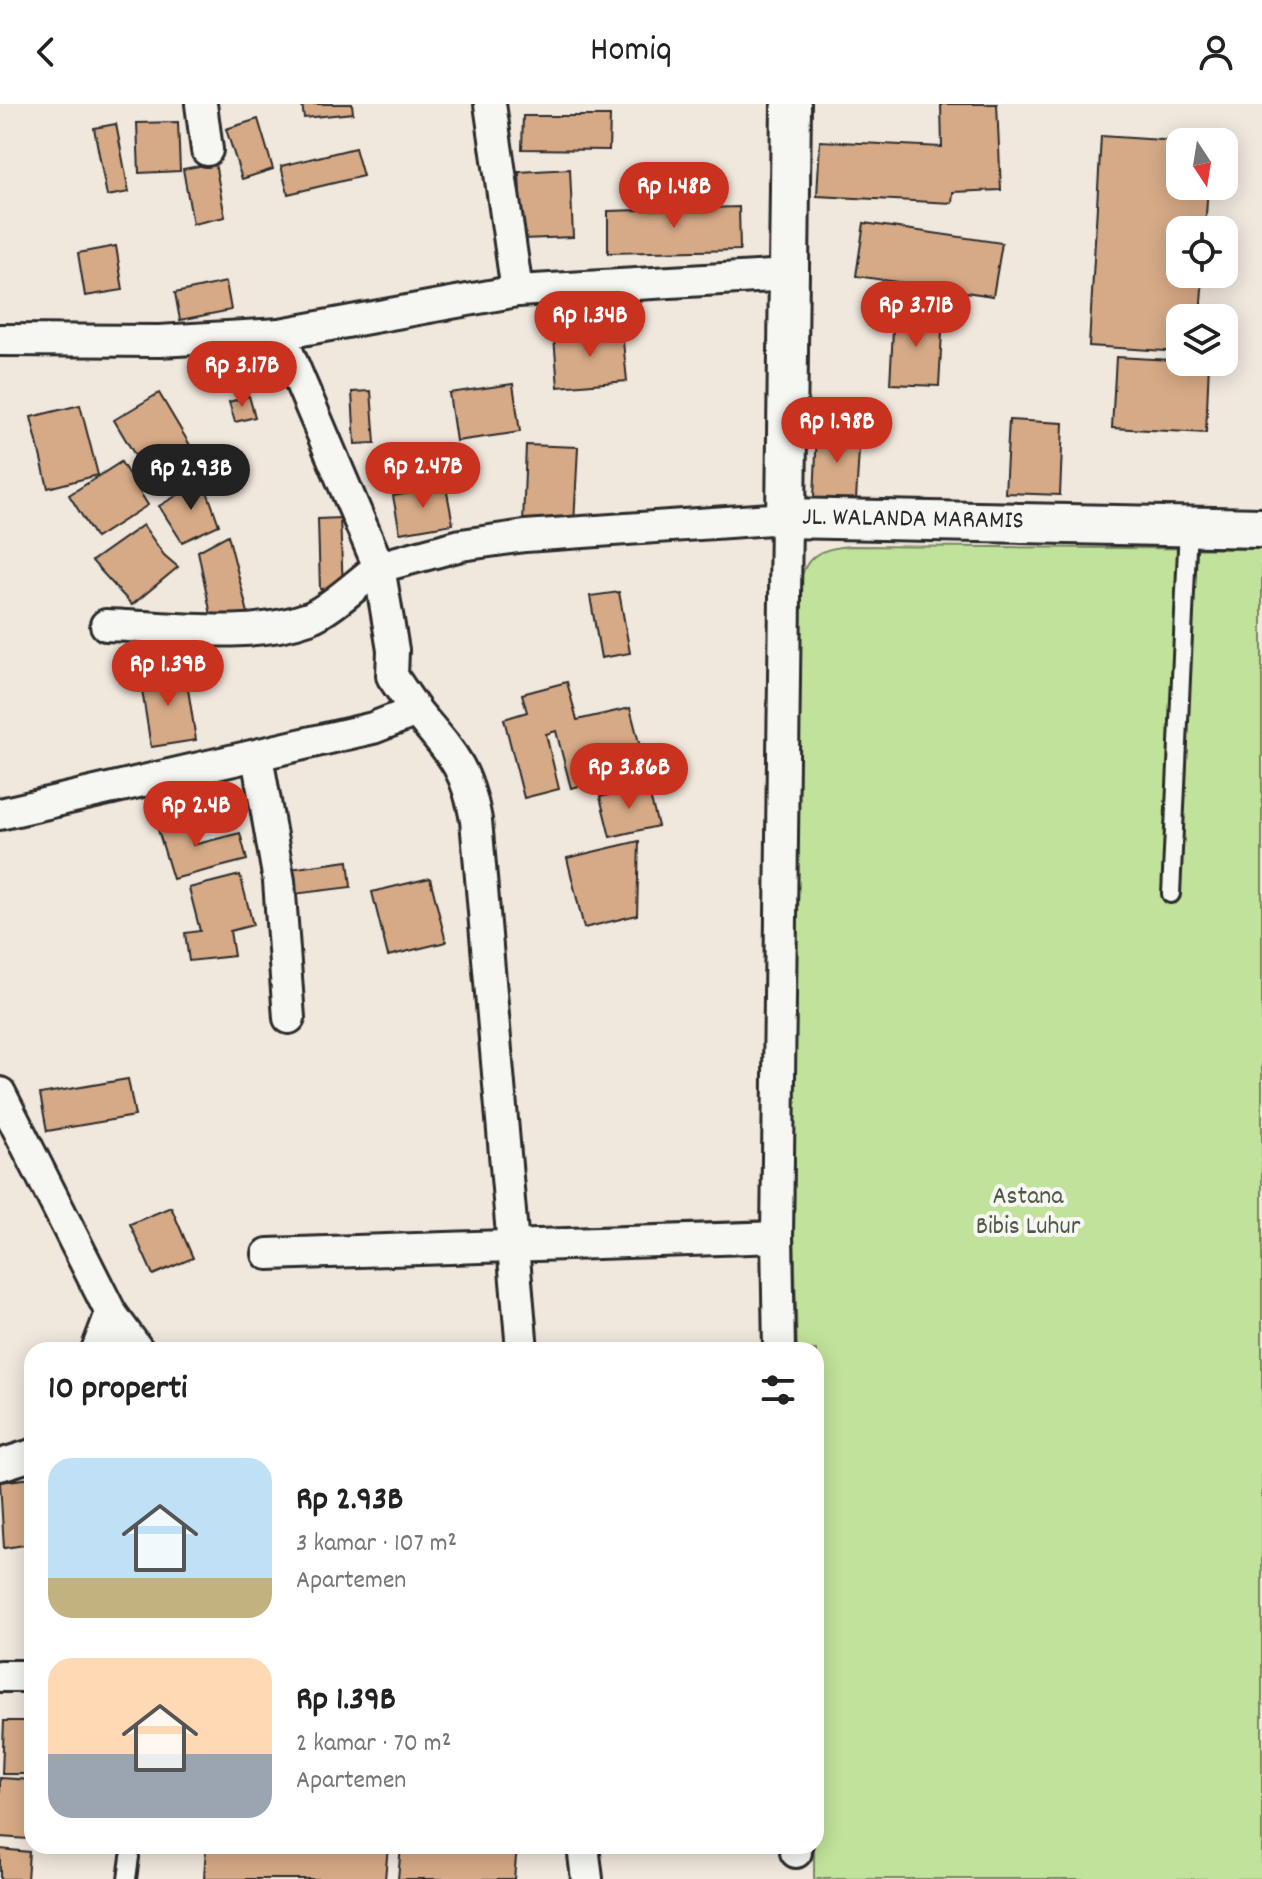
<!DOCTYPE html>
<html lang="id">
<meta charset="utf-8">
<style>
body{margin:0;font-family:Dekko,sans-serif;background:#f2f2f2;color:#222;height:100vh;display:flex;flex-direction:column;font-size:30px;white-space:nowrap}
*{box-sizing:border-box;margin:0}
p{font-size:26px;color:#767676}
.icon{flex:none;width:44px;height:44px;fill:none;stroke:currentColor;stroke-width:2;stroke-linecap:round;stroke-linejoin:round}
.map{position:relative;flex:1;overflow:hidden}
.details{position:absolute;left:24px;top:1238px;width:800px;height:512px;display:flex;flex-direction:column;background:#fff;border-radius:24px;box-shadow:0 4px 20px #0003}
.details>*{flex:none}
.needle{width:52px;rotate:168deg}
.controls{position:absolute;left:1166px;top:24px;display:grid;gap:16px}
.controls a{display:grid;place-items:center;width:72px;height:72px;border-radius:16px;background:#fff;box-shadow:0 4px 20px #0003;font-size:40px}
.price{position:absolute;translate:-50% -68px;padding:0 18px;border-radius:28px;background:#c8321e;color:#fff;font-size:26px;line-height:52px;filter:drop-shadow(0 2px 4px #0008)}
.price::after{content:'';position:absolute;left:50%;top:48px;width:24px;height:18px;margin-left:-12px;background:inherit;clip-path:polygon(0 0,100% 0,50% 100%)}
.price.current{background:#222;color:#fff}
ul{padding:0;list-style:none}
li{display:flex;align-items:center;gap:24px;height:200px;padding:0 24px}
li span{display:grid;place-items:center;flex:none;width:224px;height:160px;border-radius:24px;color:#555}
li>.icon{margin-inline-start:auto}
span .icon{width:96px;height:96px;fill:#fffc;stroke-width:1}
li b{font-size:34px}
h2{display:flex;justify-content:space-between;align-items:center;height:96px;padding:0 24px;font-size:34px}
header{display:flex;justify-content:space-between;align-items:center;height:104px;padding:0 24px;background:#fff;font-size:36px;font-weight:600}
.map>svg:first-child{display:block}
</style>
<header><svg class="icon" aria-label="back" viewBox="0 0 24 24"><path d="M15 5l-7 7 7 7"/></svg>Homiq<svg class="icon" aria-label="person" viewBox="0 0 24 24"><circle cx="12" cy="8" r="4"/><path d="M4 21q1-7 8-7t8 7"/></svg></header>
<div class="map">
<svg width="1262" height="1775" viewBox="0 0 1262 1775">
<rect width="100%" height="100%" fill="#f0e7dd"/>
<filter id="ink" filterUnits="userSpaceOnUse"><feTurbulence type="fractalNoise" baseFrequency=".0125" numOctaves="2"/><feDisplacementMap in="SourceGraphic" scale="16" xChannelSelector="R" yChannelSelector="G"/><feConvolveMatrix kernelMatrix="1 2 1 2 8 2 1 2 1" color-interpolation-filters="sRGB"/></filter>
<g filter="url(#ink)">
<path fill="#c1e29a" stroke="#768662" stroke-width="2" d="M 850,442 L 1262,445 L 1262,1775 L 814,1775 L 816,1246 L 797,1246 L 794,1124 L 800,481 C 804,451 822,444 850,442 Z"/>
<g fill="#d6aa87" stroke="#2b2b2b" stroke-width="2">
<path d="M 302,0 L 352,0 L 353,9 L 304,14 Z"/>
<path d="M 941,0 L 997,0 L 1001,86 L 953,88 L 952,99 L 817,92 L 820,37 L 942,43 Z"/>
<path d="M 523,12 L 610,12 L 609,46 L 522,45 Z"/>
<path d="M 258,15 L 273,65 L 242,75 L 226,25 Z"/>
<path d="M 178,18 L 180,67 L 139,69 L 137,19 Z"/>
<path d="M 116,20 L 129,88 L 107,92 L 94,24 Z"/>
<path d="M 1101,32 L 1193,38 L 1180,38 L 1180,82 L 1208,82 L 1205,126 L 1180,126 L 1180,170 L 1203,170 L 1200,214 L 1180,214 L 1180,248 L 1089,242 Z"/>
<path d="M 355,44 L 363,72 L 288,90 L 281,62 Z"/>
<path d="M 215,59 L 225,113 L 193,120 L 183,65 Z"/>
<path d="M 570,65 L 573,133 L 522,135 L 519,68 Z"/>
<path d="M 739,103 L 740,146 L 608,149 L 608,107 Z"/>
<path d="M 864,119 L 1002,139 L 993,192 L 856,172 Z"/>
<path d="M 116,142 L 123,186 L 85,192 L 78,149 Z"/>
<path d="M 226,178 L 231,206 L 180,216 L 175,189 Z"/>
<path d="M 894,208 L 943,210 L 939,282 L 890,280 Z"/>
<path d="M 622,227 L 627,277 L 558,283 L 554,233 Z"/>
<path d="M 1116,253 L 1209,258 L 1206,329 L 1112,324 Z"/>
<path d="M 513,280 L 520,328 L 456,337 L 449,289 Z"/>
<path d="M 371,287 L 375,339 L 355,340 L 352,288 Z"/>
<path d="M 159,289 L 203,363 L 158,390 L 114,316 Z"/>
<path d="M 249,292 L 255,313 L 235,318 L 229,298 Z"/>
<path d="M 80,301 L 98,371 L 48,384 L 31,313 Z"/>
<path d="M 1009,316 L 1063,319 L 1060,391 L 1005,389 Z"/>
<path d="M 817,327 L 860,329 L 856,396 L 814,394 Z"/>
<path d="M 526,341 L 578,343 L 574,421 L 523,419 Z"/>
<path d="M 121,358 L 148,401 L 96,434 L 69,391 Z"/>
<path d="M 203,376 L 219,421 L 182,438 L 159,402 Z"/>
<path d="M 446,383 L 453,420 L 400,429 L 393,392 Z"/>
<path d="M 340,414 L 343,484 L 320,485 L 318,415 Z"/>
<path d="M 143,421 L 164,451 L 178,463 L 132,501 L 92,457 Z"/>
<path d="M 228,431 L 248,509 L 212,516 L 198,447 Z"/>
<path d="M 619,488 L 630,549 L 601,554 L 590,492 Z"/>
<path d="M 185,566 L 196,636 L 151,643 L 140,573 Z"/>
<path d="M 567,578 L 577,616 L 630,604 L 646,666 L 571,684 L 556,627 L 546,630 L 559,685 L 524,694 L 504,615 L 527,608 L 522,590 Z"/>
<path d="M 647,681 L 658,722 L 610,733 L 600,693 Z"/>
<path d="M 185,709 L 193,741 L 240,729 L 247,756 L 173,775 L 155,716 Z"/>
<path d="M 639,737 L 637,811 L 584,824 L 567,754 Z"/>
<path d="M 348,757 L 351,783 L 286,791 L 282,766 Z"/>
<path d="M 240,771 L 253,821 L 230,827 L 234,852 L 189,857 L 185,829 L 200,827 L 189,784 Z"/>
<path d="M 430,774 L 446,838 L 388,852 L 372,788 Z"/>
<path d="M 128,975 L 135,1012 L 47,1027 L 40,990 Z"/>
<path d="M 171,1103 L 193,1154 L 153,1171 L 130,1120 Z"/>
<path d="M 32,1374 L 32,1440 L 4,1444 L 0,1378 Z"/>
<path d="M 4,1617 L 32,1617 L 32,1670 L 2,1670 Z"/>
<path d="M 0,1674 L 32,1676 L 28,1735 L 0,1733 Z"/>
<path d="M 206,1742 L 388,1742 L 385,1775 L 204,1775 Z"/>
<path d="M 401,1742 L 517,1742 L 514,1775 L 398,1775 Z"/>
<path d="M 0,1745 L 29,1748 L 27,1775 L 0,1775 Z"/>
</g>
<g fill="none" stroke-linecap="round" stroke-linejoin="round">
<g stroke="#2b2b2b" stroke-width="22">
<g id="service">
<path d="M 1171,790 L 1188,423"/>
<path d="M 127,1775 L 130,1753"/>
</g>
</g>
<g stroke="#2b2b2b" stroke-width="36">
<g id="minor">
<path d="M 201,0 L 207,46"/>
<path d="M 490,0 L 517,187"/>
<path d="M 0,236 L 159,237 L 280,230 L 517,187 L 789,171"/>
<path d="M 106,521 C 170,523 247,536 309,514 C 330,506 360,477 379,463 L 280,230"/>
<path d="M 416,607 C 451,649 466,661 476,716 L 522,1246"/>
<path d="M 257,652 L 279,777 L 289,914"/>
<path d="M 0,710 L 373,624 L 416,607 L 392,572 L 393,546 L 379,463 L 461,441 L 525,432 L 786,414 L 777,1133 L 779,1246"/>
<path d="M 0,989 L 111,1209 L 138,1246"/>
<path d="M 268,1150 L 777,1133"/>
<path d="M 97,1246 L 111,1209"/>
<path d="M 0,1361 L 32,1351"/>
<path d="M 0,1572 L 32,1572"/>
<path d="M 583,1742 L 587,1775"/>
<path d="M 796,1742 L 796,1748"/>
</g>
</g>
<g stroke="#2b2b2b" stroke-width="44">
<path id="tertiary" d="M 791,0 L 786,414 L 1262,424"/>
</g>
<use href="#service" stroke="#f6f6f2" stroke-width="16"/>
<use href="#minor" stroke="#f6f6f2" stroke-width="30"/>
<use href="#tertiary" stroke="#f6f6f2" stroke-width="38"/>
</g>
</g>
<g text-anchor="middle" dominant-baseline="central" stroke-width="8" stroke-linejoin="round" paint-order="stroke">
<g font-size="26" fill="#2b2b2b" stroke="#f6f6f2">
<text transform="translate(913 416) rotate(1)">JL. WALANDA MARAMIS</text>
</g>
<g font-size="26" fill="#505947" stroke="#f6f6f2">
<text x="1028" y="1093">Astana<tspan x="1028" dy="30">Bibis Luhur</tspan></text>
</g>
</g>
</svg>
<div class="controls">
<a><svg class="needle" viewBox="-14 -14 28 28"><path d="M0-13l5 13h-10z" fill="#e53935"/><path d="M0 13l5-13h-10z" fill="#767676"/></svg></a>
<a><svg class="icon" aria-label="locate" viewBox="0 0 24 24"><circle cx="12" cy="12" r="6"/><path d="M12 2v4M12 18v4M2 12h4M18 12h4"/></svg></a>
<a><svg class="icon" aria-label="layers" viewBox="0 0 24 24"><path d="M12 4l9 5-9 5-9-5zM3 14l9 5 9-5"/></svg></a>
</div>
<b class="price" style="left:674px;top:126px">Rp 1.48B</b>
<b class="price" style="left:916px;top:245px">Rp 3.71B</b>
<b class="price" style="left:590px;top:255px">Rp 1.34B</b>
<b class="price" style="left:242px;top:305px">Rp 3.17B</b>
<b class="price" style="left:837px;top:361px">Rp 1.98B</b>
<b class="price" style="left:423px;top:406px">Rp 2.47B</b>
<b class="price current" style="left:191px;top:408px">Rp 2.93B</b>
<b class="price" style="left:168px;top:604px">Rp 1.39B</b>
<b class="price" style="left:629px;top:707px">Rp 3.86B</b>
<b class="price" style="left:196px;top:745px">Rp 2.4B</b>
<section class="details">
<h2>10 properti<svg class="icon" aria-label="filters" viewBox="0 0 24 24"><path d="M4 7h16M4 17h16"/><circle cx="9" cy="7" r="2"/><circle cx="15" cy="17" r="2"/></svg></h2>
<ul>
<li><span style="background:linear-gradient(#bfe0f5 75%,#c2b280 0)"><svg class="icon" aria-label="home" viewBox="0 0 24 24"><path d="M3 11l9-7 9 7M6 9v11h12V9"/></svg></span><div><b>Rp 2.93B</b><p>3 kamar · 107 m²</p><p>Apartemen</p></div></li>
<li><span style="background:linear-gradient(#ffd9b3 60%,#9aa5b1 0)"><svg class="icon" aria-label="home" viewBox="0 0 24 24"><path d="M3 11l9-7 9 7M6 9v11h12V9"/></svg></span><div><b>Rp 1.39B</b><p>2 kamar · 70 m²</p><p>Apartemen</p></div></li>
</ul>
</section>
</div>
